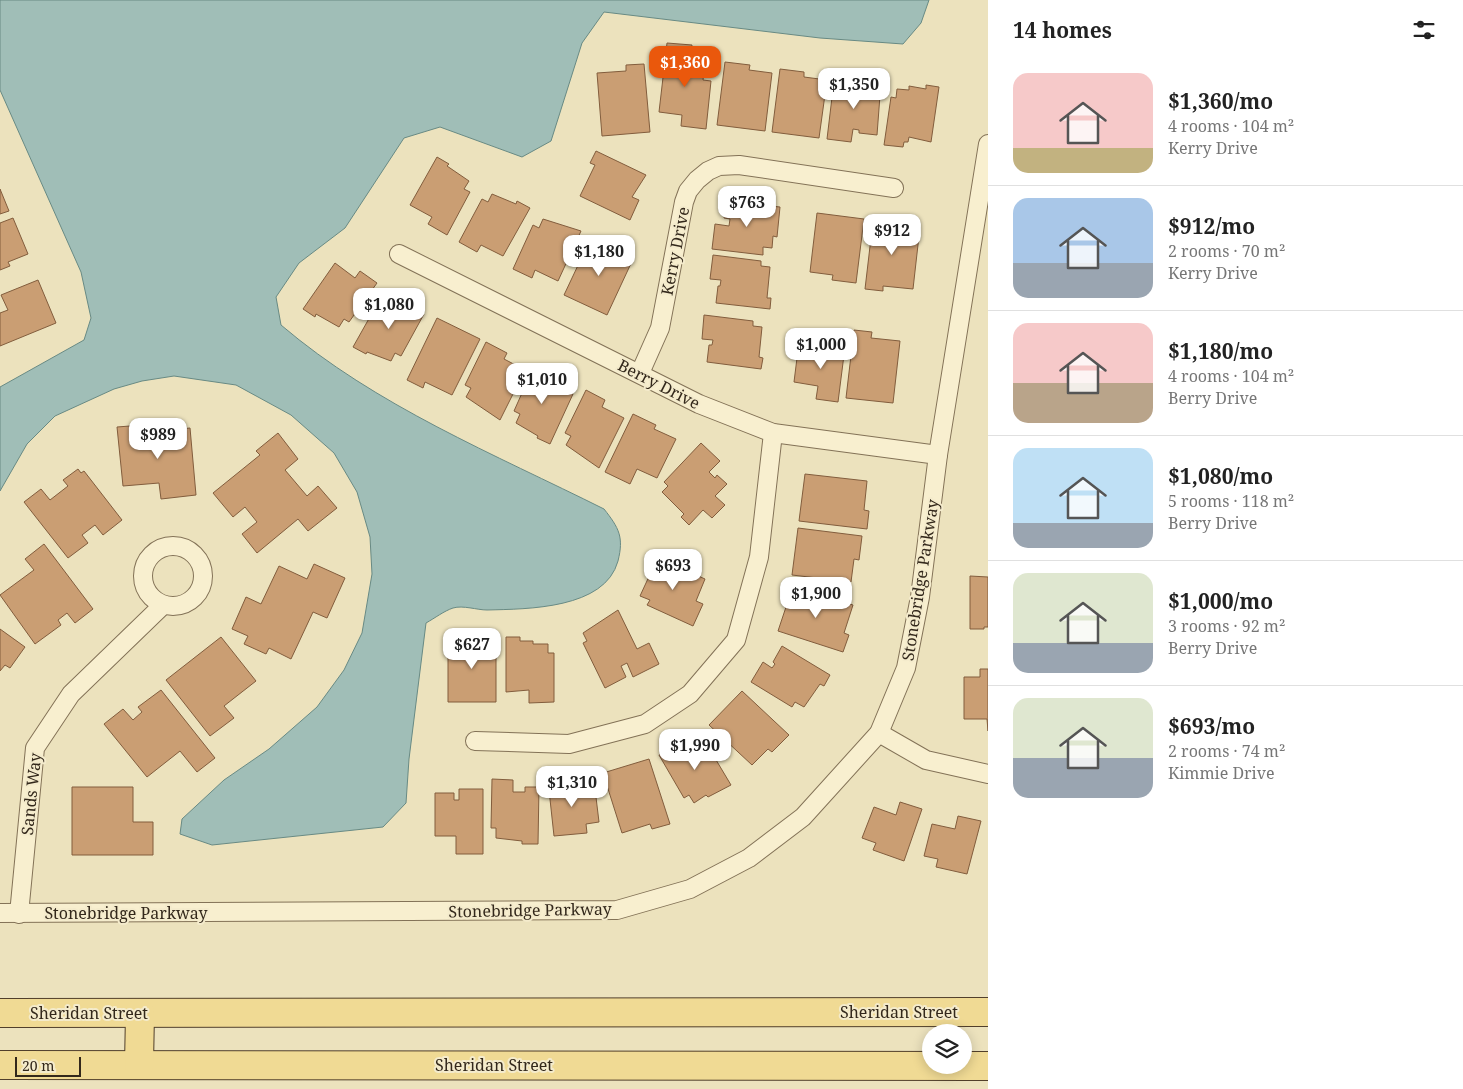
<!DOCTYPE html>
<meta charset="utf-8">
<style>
body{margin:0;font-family:"Noto Serif",serif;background:#f6f6f6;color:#222;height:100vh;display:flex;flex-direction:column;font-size:19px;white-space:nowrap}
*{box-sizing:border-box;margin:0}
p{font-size:16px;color:#767676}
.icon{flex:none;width:28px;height:28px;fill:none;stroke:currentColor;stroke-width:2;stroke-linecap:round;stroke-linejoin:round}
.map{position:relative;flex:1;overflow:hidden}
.side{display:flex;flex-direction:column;background:#fff;width:475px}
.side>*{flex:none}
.controls{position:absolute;left:922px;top:1024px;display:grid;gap:10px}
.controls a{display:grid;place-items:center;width:50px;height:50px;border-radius:50%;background:#fff;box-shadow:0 2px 12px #0003;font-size:25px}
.scale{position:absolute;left:15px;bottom:12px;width:66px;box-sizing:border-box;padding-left:5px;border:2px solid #33281b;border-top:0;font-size:14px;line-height:18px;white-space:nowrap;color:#33281b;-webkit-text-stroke:4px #f4ebcc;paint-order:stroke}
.price{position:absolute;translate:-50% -42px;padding:0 11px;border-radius:10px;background:#fff;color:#222;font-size:16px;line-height:32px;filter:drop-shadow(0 1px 2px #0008)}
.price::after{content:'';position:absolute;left:50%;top:30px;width:15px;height:11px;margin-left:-8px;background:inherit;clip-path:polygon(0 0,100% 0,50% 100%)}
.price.on{background:#ea580c;color:#fff}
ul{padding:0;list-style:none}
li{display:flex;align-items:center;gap:15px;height:125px;padding:0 25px}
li+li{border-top:1px solid #e0e0e0}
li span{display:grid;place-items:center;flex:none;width:140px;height:100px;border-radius:15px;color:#555}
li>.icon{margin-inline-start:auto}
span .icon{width:60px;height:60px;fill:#fffc;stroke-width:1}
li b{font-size:21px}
h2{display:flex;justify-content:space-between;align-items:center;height:60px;padding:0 25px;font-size:21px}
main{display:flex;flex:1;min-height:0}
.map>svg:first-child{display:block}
</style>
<main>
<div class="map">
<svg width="988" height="1089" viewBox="0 0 988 1089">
<rect width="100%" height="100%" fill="#ece2bd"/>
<path fill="#a0beb7" stroke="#688a84" d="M 0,0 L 929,0 L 921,23 L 903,44 L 820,38 L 604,12 L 582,43 L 551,141 L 522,157 L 440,127 L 404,138 L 345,228 L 299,263 L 276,297 L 281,325 C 376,406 494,454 604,509 C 619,528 624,537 618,561 C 605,609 528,609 487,610 C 477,610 463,605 453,608 C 444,611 435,618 426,623 L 409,759 L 406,803 L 383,827 L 212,845 L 180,834 L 182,819 L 224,780 L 269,749 L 317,707 L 344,670 L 362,633 L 372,574 L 370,537 L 357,492 L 334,453 L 291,415 L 236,385 L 174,376 L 142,381 L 114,389 L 55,416 L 27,444 L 0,491 L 0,387 L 84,340 L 91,318 L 81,272 L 0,90 Z"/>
<g fill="#ca9e73" stroke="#825d3d">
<path d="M 667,43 L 692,45 L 690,63 L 694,63 L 694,69 L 704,70 L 703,80 L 711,81 L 706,129 L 681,126 L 682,115 L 659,112 Z"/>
<path d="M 725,62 L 750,65 L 749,70 L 772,73 L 765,131 L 717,125 Z"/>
<path d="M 644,64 L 650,132 L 602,136 L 597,73 L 626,71 L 626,65 Z"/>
<path d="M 780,69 L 804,72 L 804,77 L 827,80 L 819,138 L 772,132 Z"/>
<path d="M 870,80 L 881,82 L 877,135 L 859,133 L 859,130 L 853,129 L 851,142 L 827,139 L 833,89 L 839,90 L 840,81 L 869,85 Z"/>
<path d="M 926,85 L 939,87 L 931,142 L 909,137 L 908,142 L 904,142 L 903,147 L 884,145 L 891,97 L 896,98 L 897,89 L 909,90 L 909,86 L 926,89 Z"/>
<path d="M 596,151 L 646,175 L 632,197 L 639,200 L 630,220 L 580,196 L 595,165 L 590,163 Z"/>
<path d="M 437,157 L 449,164 L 447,166 L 469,181 L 464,189 L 470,192 L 447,235 L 428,224 L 432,217 L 410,205 Z"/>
<path d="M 0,189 L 9,211 L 0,214 Z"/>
<path d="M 492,194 L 516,204 L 517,201 L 530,208 L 503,256 L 481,245 L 477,252 L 459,242 L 482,199 L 488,202 Z"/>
<path d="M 726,201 L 780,207 L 777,237 L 773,236 L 772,248 L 763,247 L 763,255 L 712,249 L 715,224 L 729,226 L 730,219 L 724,218 Z"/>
<path d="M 817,213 L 864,219 L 856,283 L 832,280 L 833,275 L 810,272 Z"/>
<path d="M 13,218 L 28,254 L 8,262 L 10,266 L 0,270 L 0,223 Z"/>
<path d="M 543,219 L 581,231 L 558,281 L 535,270 L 532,278 L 513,269 L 533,225 L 539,228 Z"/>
<path d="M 873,221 L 920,227 L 913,289 L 883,286 L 883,291 L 865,289 Z"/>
<path d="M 589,242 L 610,252 L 612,247 L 634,257 L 607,315 L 564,295 Z"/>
<path d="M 713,255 L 761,261 L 761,266 L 770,267 L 767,298 L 771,298 L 770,309 L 716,303 L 718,286 L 720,286 L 721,280 L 710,279 Z"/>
<path d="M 335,263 L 355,278 L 360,271 L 377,283 L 349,322 L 344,319 L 339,327 L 316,314 L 315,317 L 303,309 Z"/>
<path d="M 38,280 L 56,323 L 0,346 L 0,313 L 8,310 L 1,295 Z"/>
<path d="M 380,299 L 402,310 L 405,303 L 424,314 L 401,356 L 395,353 L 391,361 L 367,352 L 366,354 L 353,347 Z"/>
<path d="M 704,315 L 753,321 L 753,326 L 762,327 L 759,357 L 763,358 L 761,369 L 707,362 L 709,345 L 712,345 L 713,340 L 702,339 Z"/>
<path d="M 437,318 L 480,339 L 452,395 L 425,382 L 423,388 L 407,380 Z"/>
<path d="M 854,330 L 872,332 L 871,338 L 900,341 L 893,403 L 846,398 Z"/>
<path d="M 486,342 L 507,353 L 504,359 L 525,370 L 500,420 L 466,397 L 471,388 L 465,385 Z"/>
<path d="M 811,342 L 845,347 L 838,402 L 816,399 L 818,386 L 794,382 L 798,350 L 810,351 Z"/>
<path d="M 534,366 L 556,377 L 553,385 L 573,394 L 550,444 L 537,438 L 538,436 L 516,423 L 520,414 L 514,411 Z"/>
<path d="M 586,390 L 605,400 L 602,407 L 624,418 L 599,468 L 566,445 L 571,436 L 565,433 Z"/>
<path d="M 633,414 L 656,425 L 654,429 L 676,439 L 657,478 L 637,469 L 630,484 L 605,472 Z"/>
<path d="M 143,425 L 144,433 L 190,428 L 196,495 L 161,499 L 159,483 L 123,486 L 117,427 Z"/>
<path d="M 278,433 L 298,459 L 285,470 L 307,496 L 318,486 L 337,508 L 308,531 L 298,519 L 257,553 L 242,534 L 257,522 L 245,507 L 233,517 L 213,493 L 260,455 L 256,451 Z"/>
<path d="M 701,443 L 720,461 L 709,472 L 715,478 L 717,475 L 727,484 L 715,496 L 725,505 L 712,518 L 703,510 L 689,525 L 681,517 L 684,514 L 662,492 L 668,486 L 664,482 Z"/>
<path d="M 78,469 L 81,473 L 84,471 L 122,520 L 103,535 L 95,525 L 82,535 L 88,543 L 68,558 L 24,502 L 41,489 L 50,500 L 68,486 L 63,480 Z"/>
<path d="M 805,474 L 867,481 L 864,510 L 869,511 L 867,529 L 799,521 Z"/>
<path d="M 798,528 L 862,536 L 859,560 L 854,559 L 851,582 L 792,575 Z"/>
<path d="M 44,544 L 93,609 L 75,623 L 67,613 L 58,620 L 61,625 L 35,644 L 0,595 L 34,570 L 25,559 Z"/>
<path d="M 654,556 L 705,579 L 696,601 L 703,604 L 693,626 L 647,605 L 650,600 L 640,596 L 652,570 L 648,568 Z"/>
<path d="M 314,564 L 345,578 L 327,618 L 313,612 L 291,659 L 269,648 L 266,654 L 244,644 L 248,636 L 232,629 L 246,597 L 261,604 L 279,566 L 307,579 Z"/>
<path d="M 970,576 L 988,577 L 988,627 L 984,627 L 984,629 L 970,629 Z"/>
<path d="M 793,586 L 853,605 L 844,633 L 849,635 L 843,652 L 778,631 Z"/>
<path d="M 618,610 L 637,649 L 649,643 L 659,664 L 633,677 L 627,663 L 621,666 L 626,677 L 605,688 L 583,643 L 587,641 L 583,633 Z"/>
<path d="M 0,629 L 25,647 L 10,668 L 5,665 L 0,671 Z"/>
<path d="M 478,634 L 496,634 L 496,702 L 448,702 L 448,639 L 478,639 Z"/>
<path d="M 221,637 L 256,681 L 224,706 L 234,718 L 210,736 L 166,680 Z"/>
<path d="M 506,637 L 520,637 L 520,641 L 533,641 L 533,644 L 548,644 L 548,653 L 554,653 L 554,702 L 529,703 L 529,690 L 506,692 Z"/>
<path d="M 782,646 L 830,675 L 824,686 L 820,684 L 804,707 L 795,702 L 792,707 L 751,682 L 763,662 L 772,668 L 775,664 L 773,662 Z"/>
<path d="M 980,669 L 988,669 L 988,731 L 987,719 L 964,719 L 964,677 L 980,677 Z"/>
<path d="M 161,690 L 215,758 L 197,772 L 180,751 L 147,777 L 104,724 L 123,709 L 133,720 L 142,712 L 138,707 Z"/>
<path d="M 742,691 L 789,735 L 772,752 L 768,749 L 752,765 L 709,725 Z"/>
<path d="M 703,738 L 731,785 L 708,797 L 706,795 L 694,803 L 689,795 L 684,798 L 659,755 L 679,743 L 686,754 L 696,749 L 693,744 Z"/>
<path d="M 649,759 L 670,824 L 652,829 L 650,824 L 622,833 L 603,773 Z"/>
<path d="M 573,778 L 574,791 L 595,789 L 599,822 L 586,824 L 587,833 L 554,836 L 548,781 Z"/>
<path d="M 492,779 L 513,780 L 513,792 L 525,792 L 525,787 L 539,787 L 538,844 L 522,844 L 522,841 L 496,838 L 496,828 L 491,828 Z"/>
<path d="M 72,787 L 133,787 L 133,822 L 153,822 L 153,855 L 72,855 Z"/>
<path d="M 459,789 L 483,789 L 483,854 L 456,854 L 456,836 L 435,836 L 435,793 L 454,793 L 454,800 L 459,800 Z"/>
<path d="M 900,802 L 922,809 L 904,861 L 873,850 L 876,843 L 862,838 L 874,807 L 896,815 Z"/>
<path d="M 958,816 L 981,821 L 967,874 L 936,867 L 938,859 L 924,856 L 932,824 L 955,829 Z"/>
</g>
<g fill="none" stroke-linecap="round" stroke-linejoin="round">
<g stroke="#837257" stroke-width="20">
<g id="minor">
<path d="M 399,254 L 699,404 L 773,433 L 938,455"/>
<path d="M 640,373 L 660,328 L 684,202 L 688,191 L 697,180 L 708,171 L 719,166 L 739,165 L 894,188"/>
<circle cx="173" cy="576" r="30"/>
<path d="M 879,733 L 926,760 L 988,774"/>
<path d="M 475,741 L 569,744 L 645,724 L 690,694 L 736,640 L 759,557 L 773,433"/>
<path d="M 0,913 L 617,910 L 690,889 L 749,858 L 803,817 L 879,733 L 906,668 L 920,597 L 938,455 L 988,144"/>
<path d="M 19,914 L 35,748 L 71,694 L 163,605"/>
</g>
</g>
<g stroke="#513f2b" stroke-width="30">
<g id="primary">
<path d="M 0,1013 L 988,1012"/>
<path d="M 0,1065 L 988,1066"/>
<path d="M 139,1065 L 140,1013"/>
</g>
</g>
<use href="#minor" stroke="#f8efcf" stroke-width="18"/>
<use href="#primary" stroke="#f0da94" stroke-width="28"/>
</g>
<g text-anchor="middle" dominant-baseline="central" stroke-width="4" stroke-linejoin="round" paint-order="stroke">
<g font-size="16" fill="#33281b" stroke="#f4ebcc">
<text transform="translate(675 251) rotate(-79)">Kerry Drive</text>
<text transform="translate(659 384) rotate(27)">Berry Drive</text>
<text transform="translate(920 580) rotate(-81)">Stonebridge Parkway</text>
<text transform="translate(31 794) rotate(-84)">Sands Way</text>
<text transform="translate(530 910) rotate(-1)">Stonebridge Parkway</text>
<text x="126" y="913">Stonebridge Parkway</text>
<text x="899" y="1012">Sheridan Street</text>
<text x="89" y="1013">Sheridan Street</text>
<text x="494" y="1065">Sheridan Street</text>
</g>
</g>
</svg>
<div class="controls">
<a><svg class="icon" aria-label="layers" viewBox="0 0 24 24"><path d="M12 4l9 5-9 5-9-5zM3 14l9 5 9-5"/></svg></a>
</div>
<div class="scale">20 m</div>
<b class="price on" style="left:685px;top:88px">$1,360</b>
<b class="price" style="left:854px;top:110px">$1,350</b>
<b class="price" style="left:747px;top:228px">$763</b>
<b class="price" style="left:892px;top:256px">$912</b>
<b class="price" style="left:599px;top:277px">$1,180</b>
<b class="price" style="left:389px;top:330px">$1,080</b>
<b class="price" style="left:821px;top:370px">$1,000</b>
<b class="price" style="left:542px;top:405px">$1,010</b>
<b class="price" style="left:158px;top:460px">$989</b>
<b class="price" style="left:673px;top:591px">$693</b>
<b class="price" style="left:816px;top:619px">$1,900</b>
<b class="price" style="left:472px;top:670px">$627</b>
<b class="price" style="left:695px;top:771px">$1,990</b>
<b class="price" style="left:572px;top:808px">$1,310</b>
</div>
<section class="side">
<h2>14 homes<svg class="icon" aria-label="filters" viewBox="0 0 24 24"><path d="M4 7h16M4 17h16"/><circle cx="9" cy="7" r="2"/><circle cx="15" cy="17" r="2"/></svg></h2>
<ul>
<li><span style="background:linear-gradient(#f6c9c9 75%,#c2b280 0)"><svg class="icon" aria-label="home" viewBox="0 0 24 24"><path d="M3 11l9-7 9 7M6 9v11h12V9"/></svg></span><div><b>$1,360/mo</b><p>4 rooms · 104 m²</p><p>Kerry Drive</p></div></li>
<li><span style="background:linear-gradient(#a9c7e8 65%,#9aa5b1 0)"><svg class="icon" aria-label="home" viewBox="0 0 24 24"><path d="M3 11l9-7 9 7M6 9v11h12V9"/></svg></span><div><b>$912/mo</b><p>2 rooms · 70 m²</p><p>Kerry Drive</p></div></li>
<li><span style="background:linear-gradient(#f6c9c9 60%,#b9a48a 0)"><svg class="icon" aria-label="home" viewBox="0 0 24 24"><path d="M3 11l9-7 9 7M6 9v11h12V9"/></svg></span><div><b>$1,180/mo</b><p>4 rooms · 104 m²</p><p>Berry Drive</p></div></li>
<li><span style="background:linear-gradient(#bfe0f5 75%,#9aa5b1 0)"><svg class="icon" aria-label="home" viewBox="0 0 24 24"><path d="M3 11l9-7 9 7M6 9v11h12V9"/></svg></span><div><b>$1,080/mo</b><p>5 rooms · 118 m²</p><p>Berry Drive</p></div></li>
<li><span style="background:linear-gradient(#dfe7d0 70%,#9aa5b1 0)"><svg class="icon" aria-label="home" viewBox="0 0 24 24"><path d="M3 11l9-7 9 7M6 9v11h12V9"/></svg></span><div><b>$1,000/mo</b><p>3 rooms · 92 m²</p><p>Berry Drive</p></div></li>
<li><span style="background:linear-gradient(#dfe7d0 60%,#9aa5b1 0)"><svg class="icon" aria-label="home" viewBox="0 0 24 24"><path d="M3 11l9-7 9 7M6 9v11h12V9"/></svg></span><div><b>$693/mo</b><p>2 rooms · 74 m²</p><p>Kimmie Drive</p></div></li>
</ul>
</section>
</main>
